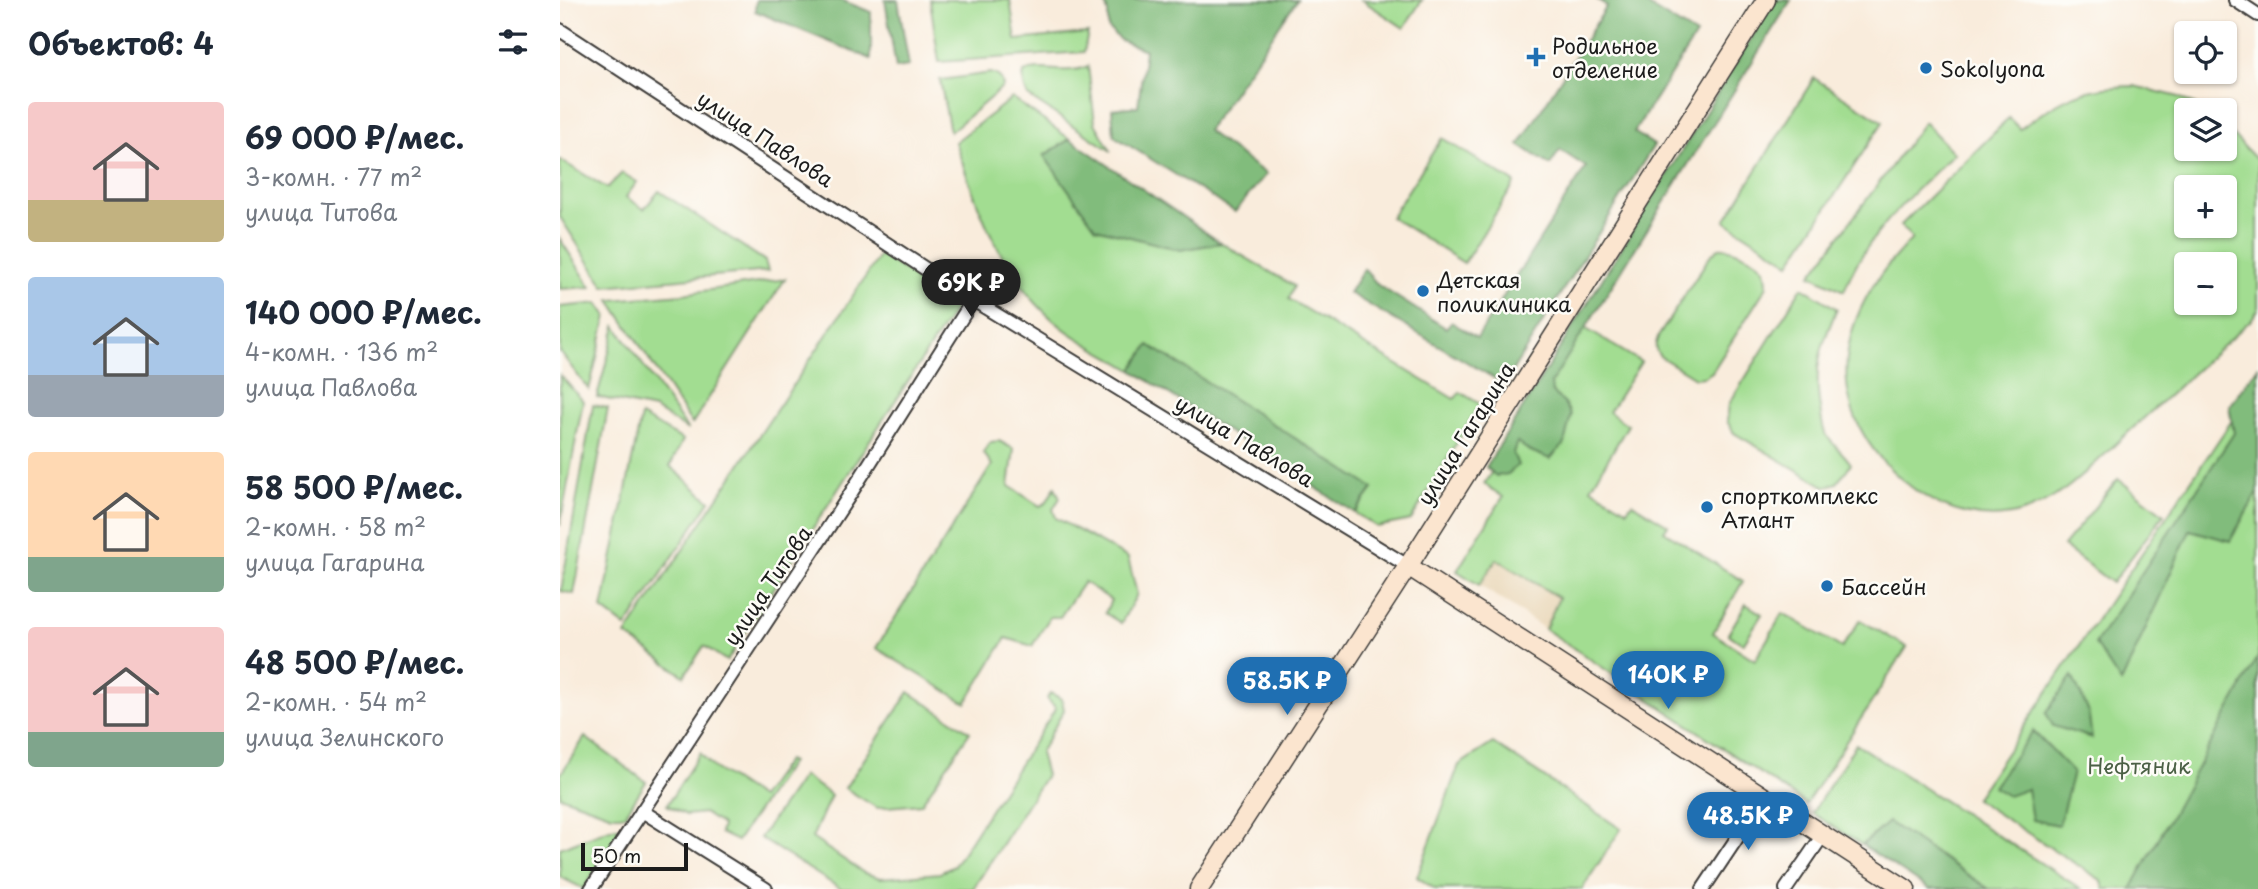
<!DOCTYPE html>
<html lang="ru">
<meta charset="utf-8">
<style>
body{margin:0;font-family:"Playpen Sans",sans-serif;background:#f2f2f3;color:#1f2937;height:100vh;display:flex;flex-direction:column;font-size:26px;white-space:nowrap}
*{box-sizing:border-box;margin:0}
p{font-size:23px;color:#747a83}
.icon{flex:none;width:38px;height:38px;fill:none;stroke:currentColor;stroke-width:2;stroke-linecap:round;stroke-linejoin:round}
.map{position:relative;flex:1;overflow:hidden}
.drawer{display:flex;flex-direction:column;background:#fff;width:560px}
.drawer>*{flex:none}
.tools{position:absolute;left:1614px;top:21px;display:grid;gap:14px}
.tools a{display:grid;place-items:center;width:63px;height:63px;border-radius:7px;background:#fff;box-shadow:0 2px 5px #0004;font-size:35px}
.scale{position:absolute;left:21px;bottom:18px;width:107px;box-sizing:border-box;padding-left:7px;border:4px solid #1c1c1c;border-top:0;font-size:19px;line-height:24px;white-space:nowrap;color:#1c1c1c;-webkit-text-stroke:5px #fdfcf7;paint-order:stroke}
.price{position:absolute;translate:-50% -60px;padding:0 16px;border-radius:24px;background:#1f6fb2;color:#fff;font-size:23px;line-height:46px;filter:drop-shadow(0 2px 4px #0008)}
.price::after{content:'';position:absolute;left:50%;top:42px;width:21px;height:16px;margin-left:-10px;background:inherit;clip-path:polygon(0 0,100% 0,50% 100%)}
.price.selected{background:#222;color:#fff}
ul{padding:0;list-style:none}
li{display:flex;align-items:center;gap:21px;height:175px;padding:0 28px}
li span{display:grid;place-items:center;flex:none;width:196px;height:140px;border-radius:7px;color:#555}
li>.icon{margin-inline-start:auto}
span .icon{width:84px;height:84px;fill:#fffc;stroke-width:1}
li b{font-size:30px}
h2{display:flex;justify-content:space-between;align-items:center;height:84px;padding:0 28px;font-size:30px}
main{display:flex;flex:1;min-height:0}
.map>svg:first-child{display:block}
</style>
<main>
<section class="drawer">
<h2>Объектов: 4<svg class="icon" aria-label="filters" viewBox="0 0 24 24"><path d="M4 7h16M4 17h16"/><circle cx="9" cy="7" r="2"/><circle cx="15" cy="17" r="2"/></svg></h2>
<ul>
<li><span style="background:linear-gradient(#f6c9c9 70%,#c2b280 0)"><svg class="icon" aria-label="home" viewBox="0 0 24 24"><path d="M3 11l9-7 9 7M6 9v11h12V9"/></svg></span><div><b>69 000 ₽/мес.</b><p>3-комн. · 77 m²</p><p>улица Титова</p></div></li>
<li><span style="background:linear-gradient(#a9c7e8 70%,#9aa5b1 0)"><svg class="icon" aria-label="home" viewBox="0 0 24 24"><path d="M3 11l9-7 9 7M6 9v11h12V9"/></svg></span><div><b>140 000 ₽/мес.</b><p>4-комн. · 136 m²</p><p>улица Павлова</p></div></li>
<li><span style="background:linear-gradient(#ffd9b3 75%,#7fa58c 0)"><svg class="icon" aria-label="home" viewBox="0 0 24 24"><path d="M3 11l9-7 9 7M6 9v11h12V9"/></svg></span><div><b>58 500 ₽/мес.</b><p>2-комн. · 58 m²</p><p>улица Гагарина</p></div></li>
<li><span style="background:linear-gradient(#f6c9c9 75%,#7fa58c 0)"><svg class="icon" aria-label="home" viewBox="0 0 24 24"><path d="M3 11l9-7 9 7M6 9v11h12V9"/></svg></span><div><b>48 500 ₽/мес.</b><p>2-комн. · 54 m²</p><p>улица Зелинского</p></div></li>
</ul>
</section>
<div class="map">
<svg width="1698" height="889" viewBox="0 0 1698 889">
<rect width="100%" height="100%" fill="#fdfcf7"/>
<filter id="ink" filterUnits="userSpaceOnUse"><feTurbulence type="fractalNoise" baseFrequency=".0143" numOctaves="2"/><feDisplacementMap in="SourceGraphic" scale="14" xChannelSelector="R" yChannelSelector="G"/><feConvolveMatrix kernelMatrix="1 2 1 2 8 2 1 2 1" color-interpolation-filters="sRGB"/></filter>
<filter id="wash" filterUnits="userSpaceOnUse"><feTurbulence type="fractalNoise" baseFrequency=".00686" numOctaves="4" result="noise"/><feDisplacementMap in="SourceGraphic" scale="28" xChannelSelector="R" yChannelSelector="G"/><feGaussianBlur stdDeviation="1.57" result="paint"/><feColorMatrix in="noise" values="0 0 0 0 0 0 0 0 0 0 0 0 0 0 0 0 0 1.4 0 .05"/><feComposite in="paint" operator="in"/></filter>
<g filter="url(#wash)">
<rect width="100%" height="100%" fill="#f9ecdc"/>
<path fill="#ead8ba" d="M 937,559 L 999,598 L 985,629 L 919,585 Z"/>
<g fill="#a2dd91" stroke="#5f7c56" stroke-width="2" fill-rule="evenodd">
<path d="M 370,0 L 450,0 L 456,40 L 528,33 L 524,52 L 379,62 Z"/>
<path d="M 802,0 L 862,0 L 844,28 Z"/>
<path d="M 528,66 L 535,123 L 551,151 L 468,96 C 464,87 462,81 464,72 C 484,64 507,76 528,66 Z"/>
<path d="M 431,73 C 439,75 442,78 443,87 L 390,132 L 380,80 Z"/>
<path d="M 1254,78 L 1323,122 L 1230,263 L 1165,221 Z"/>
<path d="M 1574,86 L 1619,97 L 1645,110 L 1626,110 L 1626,149 L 1664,149 L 1664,126 L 1698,161 L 1698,310 L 1691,320 C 1652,356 1612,392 1573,428 C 1539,458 1504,501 1459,513 C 1425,523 1387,512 1358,492 C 1258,421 1269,319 1352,239 L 1341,225 L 1449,118 L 1460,129 C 1502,97 1521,87 1574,86 ZM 1626,187 L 1664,187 L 1664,226 L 1626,226 ZM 1626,264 L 1664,264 L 1664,303 L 1626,303 Z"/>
<path d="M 452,98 L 510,139 L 484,155 L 620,250 L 661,243 L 734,286 L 729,299 L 894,399 L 900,392 L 920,404 L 851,520 L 817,527 L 795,513 L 813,489 L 589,345 L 572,370 C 550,356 524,344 503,328 C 443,282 419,211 395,142 Z"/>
<path d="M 1364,122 L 1394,153 C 1354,192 1303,238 1284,291 L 1251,275 Z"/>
<path d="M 882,138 L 955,183 L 904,263 L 831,217 Z"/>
<path d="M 0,160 L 47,188 L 62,173 L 77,182 L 66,197 L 84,209 L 99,191 L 205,261 L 208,271 L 44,286 L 0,217 Z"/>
<path d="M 0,239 L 31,287 L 0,289 Z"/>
<path d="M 1159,248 C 1169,246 1200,260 1204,269 C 1207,274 1207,280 1207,286 L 1152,372 L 1144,377 L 1135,378 L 1101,357 C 1094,351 1095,345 1098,337 L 1150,256 Z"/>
<path d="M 320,255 L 397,304 L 396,307 L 167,661 L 144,646 L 124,676 L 66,635 Z"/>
<path d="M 225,279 L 132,424 L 50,300 L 122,294 Z"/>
<path d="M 1242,287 L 1277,309 C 1259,350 1253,369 1261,415 C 1262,421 1263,430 1266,435 C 1274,446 1284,453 1291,464 L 1277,483 L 1266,487 L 1174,433 L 1167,421 L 1169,404 Z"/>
<path d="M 38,303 L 47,316 L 29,390 L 0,352 L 0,307 Z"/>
<path d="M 56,326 L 128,430 L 94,409 L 37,397 Z"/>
<path d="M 1023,327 L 1081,362 L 1049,412 L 1068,425 L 1031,488 L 1067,510 L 1072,503 L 1108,525 L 1104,531 L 1183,581 L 1153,633 L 1195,660 L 1223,613 L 1282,648 L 1300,620 L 1347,647 L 1246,804 L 985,629 L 999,598 L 937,559 L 919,585 L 897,571 L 943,497 L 924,484 Z"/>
<path d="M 0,375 L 23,401 L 0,526 Z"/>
<path d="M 1698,382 L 1698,889 L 1544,889 L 1542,881 L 1415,799 Z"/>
<path d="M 33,405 L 48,408 L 14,594 L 1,591 Z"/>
<path d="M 81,416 L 123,440 L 110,466 L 150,501 L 66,627 L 42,609 Z"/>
<path d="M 439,441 L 454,449 L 449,486 L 480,506 L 486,503 L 495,487 L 500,498 L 493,509 L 496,518 L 568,558 L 577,594 L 561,623 L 545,613 L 551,600 L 524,582 L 500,617 L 490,617 L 472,646 L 446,638 L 406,703 L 316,648 L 432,465 L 423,452 L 431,442 Z"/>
<path d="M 1558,479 L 1604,514 L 1552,583 L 1503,546 Z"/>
<path d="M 1186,604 L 1202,614 L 1183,644 L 1168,634 Z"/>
<path d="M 349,692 L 410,732 L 361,804 L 317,808 L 285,788 Z"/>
<path d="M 490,693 L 502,699 L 504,710 L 480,753 L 486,775 L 413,889 L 281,889 L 200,838 L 243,776 L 271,795 L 252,838 L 304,873 L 321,878 L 380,873 L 394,866 L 496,708 L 487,699 Z"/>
<path d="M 25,737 L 86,782 L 65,815 L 52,815 L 0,796 L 0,775 Z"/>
<path d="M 933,743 L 1061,829 L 1022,889 L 875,889 L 857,877 L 899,765 Z"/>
<path d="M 1296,744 L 1521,889 L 1429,889 L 1328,822 L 1302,845 L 1252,813 Z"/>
<path d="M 140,753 L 153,767 L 200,798 L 227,760 L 231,762 L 177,841 L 160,833 L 162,825 L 144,813 L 126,815 L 107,805 Z"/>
<path d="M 55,827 L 60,829 L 24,889 L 0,877 L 0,848 Z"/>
</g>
<g fill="#81bc7b" stroke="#4e6c4c" stroke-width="2">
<path d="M 196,0 L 281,0 L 311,12 L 311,59 L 195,11 Z"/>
<path d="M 325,0 L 338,0 L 349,66 L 336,68 Z"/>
<path d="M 544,0 L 737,0 L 647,131 L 706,174 L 675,212 L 554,136 L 552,109 L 578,106 L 585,50 L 560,40 L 548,28 L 548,13 Z"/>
<path d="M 1038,0 L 1079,0 L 1136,35 L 1074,132 L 1094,145 L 944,384 L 789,293 L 804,269 L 818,285 L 886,328 L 891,322 L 917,338 L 1026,167 L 1000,150 L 990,165 L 959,145 L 1047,6 Z"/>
<path d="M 1215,0 L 1231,0 L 991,383 L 992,392 L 1004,403 L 1011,415 L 1004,444 L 990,459 L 968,450 L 957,442 L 953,453 L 958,465 L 948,474 L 936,476 L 926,467 Z"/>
<path d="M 510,139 L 661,243 L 620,250 L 536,228 L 484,156 Z"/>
<path d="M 589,345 L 813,488 L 795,513 L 572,370 Z"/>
<path d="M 1698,367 L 1698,492 L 1670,541 L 1630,530 L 1561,683 L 1535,644 L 1674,433 L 1669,406 Z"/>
<path d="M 1698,657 L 1698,889 L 1571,889 Z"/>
<path d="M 1512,676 L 1528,710 L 1532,738 L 1493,726 L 1486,713 Z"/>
<path d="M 1473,731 L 1513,772 L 1499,825 L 1472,820 L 1467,789 L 1448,796 L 1433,787 Z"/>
<path d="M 1328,822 L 1429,889 L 1369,889 L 1302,845 Z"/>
</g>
</g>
<g filter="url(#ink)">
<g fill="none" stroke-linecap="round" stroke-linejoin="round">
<g stroke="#3d3b39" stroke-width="16">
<g id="street">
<path d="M 1675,0 L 1698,15"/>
<path d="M 0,30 L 413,300 L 848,566"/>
<path d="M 82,811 L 206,889"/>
<path d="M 31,889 L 289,496 L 413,300"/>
<path d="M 1143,889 L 1205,796"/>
<path d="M 1226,889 L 1263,835"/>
</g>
</g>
<g stroke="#3d3b39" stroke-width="21">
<g id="secondary">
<path d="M 848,566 L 1346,889"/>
<path d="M 639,889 L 848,566 L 1206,0"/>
</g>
</g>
<use href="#street" stroke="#fff" stroke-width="12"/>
<use href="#secondary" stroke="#fbe5cf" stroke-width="18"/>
</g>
</g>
<g fill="#1f6fb2" stroke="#fdfcf7" stroke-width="2.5">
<path d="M972.5 46.5h7v7h7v7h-7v7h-7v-7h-7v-7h7z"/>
<circle cx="1366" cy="68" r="7"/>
<circle cx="863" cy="291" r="7"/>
<circle cx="1147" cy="507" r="7"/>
<circle cx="1267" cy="586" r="7"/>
</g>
<g text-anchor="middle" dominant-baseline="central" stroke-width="5" stroke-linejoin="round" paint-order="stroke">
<g font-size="21" fill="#1c1c1c" stroke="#fdfcf7" text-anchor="start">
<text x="992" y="45">Родильное<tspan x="992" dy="24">отделение</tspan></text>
<text x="1380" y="68">Sokolyona</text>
<text x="877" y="279">Детская<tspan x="877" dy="24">поликлиника</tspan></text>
<text x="1161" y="495">спорткомплекс<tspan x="1161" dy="24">Атлант</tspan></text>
<text x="1281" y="586">Бассейн</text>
</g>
<g font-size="21" fill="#1c1c1c" stroke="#fdfcf7">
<text transform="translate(206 138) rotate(33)">улица Павлова</text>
<text transform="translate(905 433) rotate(-58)">улица Гагарина</text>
<text transform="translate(685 440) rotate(31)">улица Павлова</text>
<text transform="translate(207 585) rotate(-56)">улица Титова</text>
</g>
<g font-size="21" fill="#4b6045" stroke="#fdfcf7">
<text x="1579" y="765">Нефтяник</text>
</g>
</g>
</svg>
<div class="tools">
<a><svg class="icon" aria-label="locate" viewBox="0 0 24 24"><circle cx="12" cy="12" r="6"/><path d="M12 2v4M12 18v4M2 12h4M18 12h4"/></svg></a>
<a><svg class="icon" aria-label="layers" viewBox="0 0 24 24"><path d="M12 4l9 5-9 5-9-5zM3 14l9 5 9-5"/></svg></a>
<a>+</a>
<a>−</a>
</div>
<div class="scale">50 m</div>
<b class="price selected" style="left:411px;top:319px">69K ₽</b>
<b class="price" style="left:1108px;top:711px">140K ₽</b>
<b class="price" style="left:727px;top:717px">58.5K ₽</b>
<b class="price" style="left:1188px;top:852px">48.5K ₽</b>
</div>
</main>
